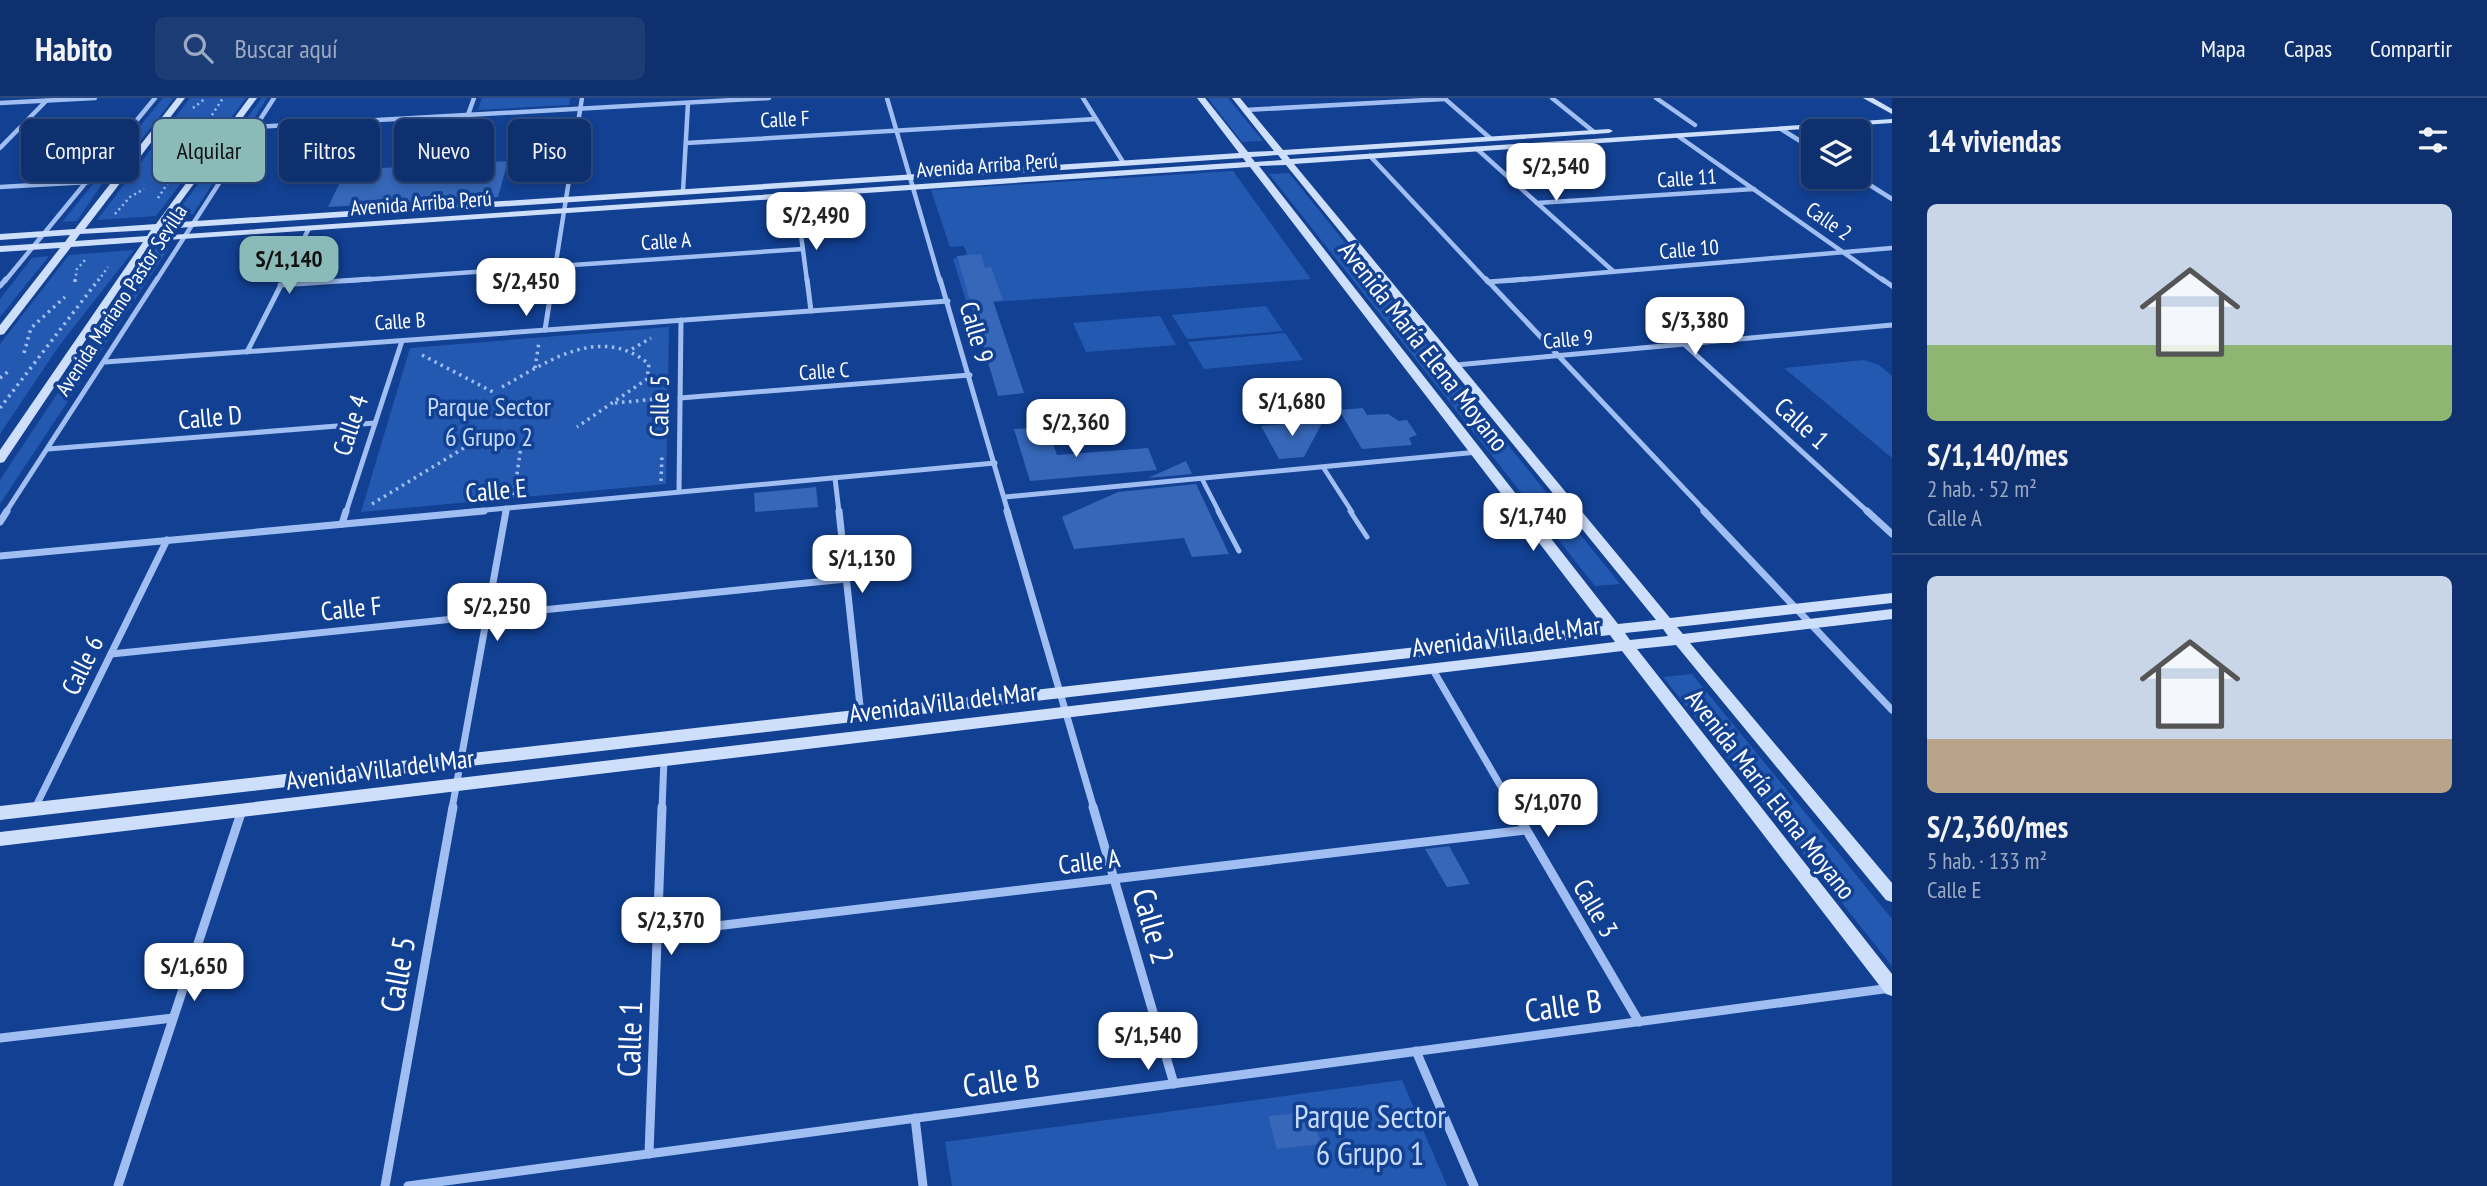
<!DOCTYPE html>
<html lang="es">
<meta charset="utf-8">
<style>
body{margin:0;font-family:"PT Sans Narrow",sans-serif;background:#1c3c76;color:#f1f3f6;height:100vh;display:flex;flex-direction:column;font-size:26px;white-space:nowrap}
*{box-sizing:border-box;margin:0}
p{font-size:23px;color:#9ba9c2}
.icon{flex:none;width:38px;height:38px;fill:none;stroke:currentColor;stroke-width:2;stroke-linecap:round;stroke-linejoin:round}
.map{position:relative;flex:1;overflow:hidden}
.sheet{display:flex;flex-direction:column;background:#0e306e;width:595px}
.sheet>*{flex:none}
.top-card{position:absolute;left:21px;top:21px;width:665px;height:63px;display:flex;gap:14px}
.controls{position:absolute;left:1801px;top:21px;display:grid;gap:14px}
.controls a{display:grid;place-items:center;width:70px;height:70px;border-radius:10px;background:#0e306e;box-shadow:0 4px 10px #0003,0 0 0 2px #2e4b81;font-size:35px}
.price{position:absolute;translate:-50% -60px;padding:0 16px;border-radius:14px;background:#fff;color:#222;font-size:23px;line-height:46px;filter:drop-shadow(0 2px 4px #0008)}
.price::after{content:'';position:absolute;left:50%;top:42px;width:21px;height:16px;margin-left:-10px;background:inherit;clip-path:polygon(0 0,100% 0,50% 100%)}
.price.current{background:#8bbbb9;color:#111}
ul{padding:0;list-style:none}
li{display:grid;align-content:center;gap:14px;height:371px;padding:0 35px}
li+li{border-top:2px solid #2e4b81}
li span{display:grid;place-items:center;height:217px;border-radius:10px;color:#555}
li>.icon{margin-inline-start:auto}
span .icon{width:126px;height:126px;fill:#fffc;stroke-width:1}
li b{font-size:30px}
h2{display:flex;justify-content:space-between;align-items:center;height:84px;padding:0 35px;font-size:30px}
.pill{padding:0 24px;border-radius:10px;background:#0e306e;box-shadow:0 4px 10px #0003,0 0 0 2px #2e4b81;font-size:24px;line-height:63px}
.pill.current{background:#8bbbb9;color:#111}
header{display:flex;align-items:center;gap:42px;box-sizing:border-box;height:98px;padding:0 35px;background:#0e306e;border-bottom:2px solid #2e4b81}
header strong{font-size:33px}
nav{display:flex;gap:38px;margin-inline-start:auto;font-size:24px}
.search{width:490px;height:63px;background:#1c3c76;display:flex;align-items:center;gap:18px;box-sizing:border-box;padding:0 24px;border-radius:10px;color:#9ba9c2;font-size:26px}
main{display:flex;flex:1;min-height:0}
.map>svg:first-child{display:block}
</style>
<header>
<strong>Habito</strong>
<div class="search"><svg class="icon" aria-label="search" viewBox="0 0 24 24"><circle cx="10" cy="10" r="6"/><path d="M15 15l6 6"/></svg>Buscar aquí</div>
<nav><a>Mapa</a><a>Capas</a><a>Compartir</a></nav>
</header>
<main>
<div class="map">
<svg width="1892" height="1088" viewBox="0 0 1892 1088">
<rect width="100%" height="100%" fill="#124092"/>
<g fill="#2459b1">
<path d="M 163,0 L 174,0 L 133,52 L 112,71 L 77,123 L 62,124 Z"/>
<path d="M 190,0 L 246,0 L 156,118 L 97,122 Z"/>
<path d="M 262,0 L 267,0 L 193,116 L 175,117 Z"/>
<path d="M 482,0 L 570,0 L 569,7 L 478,12 Z"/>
<path d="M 1208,0 L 1228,0 L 1263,43 L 1242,44 Z"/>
<path d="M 1233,73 L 1311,181 L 967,206 L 953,161 L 967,156 L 964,148 L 950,149 L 931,92 Z"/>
<path d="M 1289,75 L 1620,486 L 1595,488 L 1269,76 Z"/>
<path d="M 169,150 L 0,406 L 0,382 L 153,151 Z"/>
<path d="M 134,152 L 59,248 L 0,336 L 0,246 L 69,157 Z"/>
<path d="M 49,158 L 0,219 L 0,201 L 32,160 Z"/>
<path d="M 1266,208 L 1283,233 L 1187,241 L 1172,217 Z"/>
<path d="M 1160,218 L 1176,247 L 1086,254 L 1073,225 Z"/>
<path d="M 669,229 L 666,386 L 361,414 L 410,250 Z"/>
<path d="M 1285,235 L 1303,262 L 1204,271 L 1188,244 Z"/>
<path d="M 1864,262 L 1879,267 L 1892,278 L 1892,360 L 1784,270 Z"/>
<path d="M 1692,576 L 1892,821 L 1892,868 L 1663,579 Z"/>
<path d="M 1402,982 L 1447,1088 L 952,1088 L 945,1044 Z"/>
</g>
<g fill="#3667b9">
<path d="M 508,63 L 498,99 L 328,109 L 346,72 Z"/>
<path d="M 981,156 L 985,170 L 991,169 L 1003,202 L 993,203 L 1024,295 L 998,298 L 957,158 Z"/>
<path d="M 1363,310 L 1367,317 L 1388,316 L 1399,323 L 1407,322 L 1417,337 L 1409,340 L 1412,347 L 1362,351 L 1339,312 Z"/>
<path d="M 1304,320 L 1322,325 L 1304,359 L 1279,361 L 1261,328 L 1295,325 Z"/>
<path d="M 1047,329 L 1057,357 L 1148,350 L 1157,372 L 1030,383 L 1014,331 Z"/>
<path d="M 1186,363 L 1192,376 L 1148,380 Z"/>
<path d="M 1196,386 L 1229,456 L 1192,459 L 1184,440 L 1074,451 L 1062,419 L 1118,394 Z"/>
<path d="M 816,389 L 818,409 L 755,414 L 754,395 Z"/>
<path d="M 1449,748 L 1470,786 L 1447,789 L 1425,751 Z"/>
<path d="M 1311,1014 L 1321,1046 L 1277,1051 L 1268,1018 Z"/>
</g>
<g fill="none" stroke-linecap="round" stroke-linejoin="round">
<g stroke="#a0bef2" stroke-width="2.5" stroke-dasharray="2 3.5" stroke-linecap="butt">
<path d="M 193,10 L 206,0"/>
<path d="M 186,19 L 186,32"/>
<path d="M 153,79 L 157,61 L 182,42"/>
<path d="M 158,100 L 223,0"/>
<path d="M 115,116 L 130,99 L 144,91"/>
<path d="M 75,183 L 77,171 L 86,161"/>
<path d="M 98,183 L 108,169"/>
</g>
<g stroke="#a0bef2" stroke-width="3.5" stroke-dasharray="2.5 4.5" stroke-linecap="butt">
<path d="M 75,184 L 75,181"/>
<path d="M 632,251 L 651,240"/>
<path d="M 24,255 L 31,230 L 65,199"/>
<path d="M 422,257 L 493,294"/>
<path d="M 535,270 L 539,244"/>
<path d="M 0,280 L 9,273"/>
<path d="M 502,289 C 549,263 600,226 649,266 L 647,281 L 577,329"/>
<path d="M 615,305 L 666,300"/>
<path d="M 0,310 L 99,181"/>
<path d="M 661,383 L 662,357"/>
<path d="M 514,397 L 521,348"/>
<path d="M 372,406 L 482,339"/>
</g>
<g stroke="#a0bef2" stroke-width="4.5">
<path d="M 1323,369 L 1352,414"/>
<path d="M 1202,381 L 1219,414"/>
</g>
<g stroke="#a0bef2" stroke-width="5">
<path d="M 1218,413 L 1239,453"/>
<path d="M 1350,413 L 1367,439"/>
</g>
<g stroke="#a0bef2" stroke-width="4.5">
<path d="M 887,0 L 940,183"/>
<path d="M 1083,0 L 1123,64"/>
<path d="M 1444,0 L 1490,40"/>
<path d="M 1552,0 L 1594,34"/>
<path d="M 1656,0 L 1695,27"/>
<path d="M 0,5 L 95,0"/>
<path d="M 1245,12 L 1445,1"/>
<path d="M 468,17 L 474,0"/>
<path d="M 254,29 L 769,0"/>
<path d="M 1781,31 L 1813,51"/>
<path d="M 1678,38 L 1884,183"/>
<path d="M 686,45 L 1096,21"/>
<path d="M 0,50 L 46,3"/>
<path d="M 1477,51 L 1613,173"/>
<path d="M 1370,58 L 1487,183"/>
<path d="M 1857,79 L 1892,101"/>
<path d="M 0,89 L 89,84"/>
<path d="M 683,93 L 688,5"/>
<path d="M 796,98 L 807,183"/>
<path d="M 1537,105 L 1754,91"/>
<path d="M 5,183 L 155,0"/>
<path d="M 156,183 L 274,0"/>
<path d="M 283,183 L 309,130"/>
<path d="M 345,183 L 803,151"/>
<path d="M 553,183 L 582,0"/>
<path d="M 1505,183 L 1892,150"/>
</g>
<g stroke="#a0bef2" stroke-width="5">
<path d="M 807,181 L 811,213"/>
<path d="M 940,181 L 1008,414"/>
<path d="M 1486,181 L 1706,414"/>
<path d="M 1882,181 L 1892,188"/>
<path d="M 1488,184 L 1526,181"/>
<path d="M 280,187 L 370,181"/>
<path d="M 0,188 L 6,181"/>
<path d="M 545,232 L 553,181"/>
<path d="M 1684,246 L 1868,414"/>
<path d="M 247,254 L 284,181"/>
<path d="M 105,264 L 948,203"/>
<path d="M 1456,267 L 1892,227"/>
<path d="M 680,300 L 970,277"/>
<path d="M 48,351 L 375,325"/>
<path d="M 835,380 L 839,414"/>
<path d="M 679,394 L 681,222"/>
<path d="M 1005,399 L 1478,354"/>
<path d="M 6,414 L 157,181"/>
<path d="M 346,414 L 402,243"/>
<path d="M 465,414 L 995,365"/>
<path d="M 505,414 L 506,410"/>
</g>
<g stroke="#a0bef2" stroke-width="7">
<path d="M 839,413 L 861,617"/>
<path d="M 1007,413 L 1094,711"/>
<path d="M 1704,413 L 1892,612"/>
<path d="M 1867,413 L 1892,436"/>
<path d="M 0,424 L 7,413"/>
<path d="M 342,426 L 346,413"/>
<path d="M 0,458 L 484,413"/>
<path d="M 111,556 L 846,481"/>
<path d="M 1433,572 L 1514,711"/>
<path d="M 35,710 L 167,442"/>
<path d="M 452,711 L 506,413"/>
<path d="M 662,711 L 664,661"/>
</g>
<g stroke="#a0bef2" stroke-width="9">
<path d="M 1093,709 L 1174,986"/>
<path d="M 1513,709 L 1639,924"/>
<path d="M 657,835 L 1526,732"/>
<path d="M 0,940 L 173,920"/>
<path d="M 1416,953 L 1474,1088"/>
<path d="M 915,1020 L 923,1088"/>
<path d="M 649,1056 L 662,709"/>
<path d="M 118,1088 L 242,712"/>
<path d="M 385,1088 L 453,709"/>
<path d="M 408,1088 L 1891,890"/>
</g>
<g fill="#cedffc" fill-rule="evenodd">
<path d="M 177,0 L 185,0 L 85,131 L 156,126 L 249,0 L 257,0 L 165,125 L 1239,55 L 1197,0 L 1205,0 L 1248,54 L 1274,53 L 1232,0 L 1240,0 L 1283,52 L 1609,31 L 1613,33 L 1609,35 L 1287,57 L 1290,61 L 1892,21 L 1892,25 L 1294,66 L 1670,520 L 1892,495 L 1892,505 L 1677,529 L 1683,536 L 1892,511 L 1892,521 L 1690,545 L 1892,785 L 1892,804 L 1886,802 L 1676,547 L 1637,551 L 1892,876 L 1892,898 L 1886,896 L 1622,553 L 0,748 L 0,734 L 1615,544 L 1610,537 L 0,722 L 0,708 L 1603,528 L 1250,69 L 152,143 L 4,364 L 0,365 L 0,352 L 143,144 L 71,149 L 4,236 L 0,237 L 0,227 L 60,150 L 0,154 L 0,148 L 65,144 L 70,137 L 0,142 L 0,136 L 75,131 ZM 1278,57 L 1282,62 L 1255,64 L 1251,59 ZM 1243,60 L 1246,64 L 156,138 L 161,131 ZM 1286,67 L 1656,522 L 1618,526 L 1259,68 ZM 151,132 L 147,138 L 75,143 L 80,136 ZM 1663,531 L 1668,538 L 1630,542 L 1625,535 Z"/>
<path d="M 1863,0 L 1873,0 L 1892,11 L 1892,16 Z"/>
</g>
</g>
<g text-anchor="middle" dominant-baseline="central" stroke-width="7" stroke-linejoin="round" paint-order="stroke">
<g font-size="21" fill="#fff" stroke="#124092">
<text transform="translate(785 21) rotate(-3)">Calle F</text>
<text transform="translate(987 67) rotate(-4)">Avenida Arriba Perú</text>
<text transform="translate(1687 80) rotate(-4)">Calle 11</text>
<text transform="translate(421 105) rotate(-4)">Avenida Arriba Perú</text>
<text transform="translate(1829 123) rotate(35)">Calle 2</text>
<text transform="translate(666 143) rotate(-4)">Calle A</text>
<text transform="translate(1689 151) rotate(-5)">Calle 10</text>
<text transform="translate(121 202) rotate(-57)">Avenida Mariano Pastor Sevilla</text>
<text transform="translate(400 223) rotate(-4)">Calle B</text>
<text transform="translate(1568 241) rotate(-5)">Calle 9</text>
<text transform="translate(824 273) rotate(-4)">Calle C</text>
</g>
<g font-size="26" fill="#fff" stroke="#124092">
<text transform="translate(977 234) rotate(74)">Calle 9</text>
<text transform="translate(1424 248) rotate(52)">Avenida María Elena Moyano</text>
<text transform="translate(659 308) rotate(-89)">Calle 5</text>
<text transform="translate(210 319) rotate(-5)">Calle D</text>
<text transform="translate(1802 325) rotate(42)">Calle 1</text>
<text transform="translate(350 327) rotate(-72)">Calle 4</text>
<text transform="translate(496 392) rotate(-5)">Calle E</text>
<text transform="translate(351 510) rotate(-6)">Calle F</text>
<text transform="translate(1506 538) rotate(-7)">Avenida Villa del Mar</text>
<text transform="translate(82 567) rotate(-64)">Calle 6</text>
<text transform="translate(943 604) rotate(-7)">Avenida Villa del Mar</text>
<text transform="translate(380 671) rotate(-7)">Avenida Villa del Mar</text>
<text transform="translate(1771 696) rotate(52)">Avenida María Elena Moyano</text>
<text transform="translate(1089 763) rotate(-7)">Calle A</text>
<text transform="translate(1596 810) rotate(60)">Calle 3</text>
</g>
<g font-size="26" fill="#c7dbfd" stroke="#124092">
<text x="489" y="308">Parque Sector<tspan x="489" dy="30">6 Grupo 2</tspan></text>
</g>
<g font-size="32" fill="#fff" stroke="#124092">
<text transform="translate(1154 828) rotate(74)">Calle 2</text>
<text transform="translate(397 876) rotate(-80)">Calle 5</text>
<text transform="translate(1563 907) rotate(-8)">Calle B</text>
<text transform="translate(629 941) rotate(-88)">Calle 1</text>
<text transform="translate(1001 982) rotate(-8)">Calle B</text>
</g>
<g font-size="32" fill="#c7dbfd" stroke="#124092">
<text x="1370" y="1018">Parque Sector<tspan x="1370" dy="37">6 Grupo 1</tspan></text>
</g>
</g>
</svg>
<div class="controls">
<a><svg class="icon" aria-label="layers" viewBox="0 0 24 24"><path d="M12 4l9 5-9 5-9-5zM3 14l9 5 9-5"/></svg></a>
</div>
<b class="price" style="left:1556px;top:105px">S/2,540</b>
<b class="price" style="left:816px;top:154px">S/2,490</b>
<b class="price current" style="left:289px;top:198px">S/1,140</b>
<b class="price" style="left:526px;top:220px">S/2,450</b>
<b class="price" style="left:1695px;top:259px">S/3,380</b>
<b class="price" style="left:1292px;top:340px">S/1,680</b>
<b class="price" style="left:1076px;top:361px">S/2,360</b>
<b class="price" style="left:1533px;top:455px">S/1,740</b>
<b class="price" style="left:862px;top:497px">S/1,130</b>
<b class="price" style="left:497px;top:545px">S/2,250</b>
<b class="price" style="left:1548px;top:741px">S/1,070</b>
<b class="price" style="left:671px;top:859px">S/2,370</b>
<b class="price" style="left:194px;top:905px">S/1,650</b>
<b class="price" style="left:1148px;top:974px">S/1,540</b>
<div class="top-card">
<a class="pill">Comprar</a>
<a class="pill current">Alquilar</a>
<a class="pill">Filtros</a>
<a class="pill">Nuevo</a>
<a class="pill">Piso</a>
</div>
</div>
<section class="sheet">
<h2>14 viviendas<svg class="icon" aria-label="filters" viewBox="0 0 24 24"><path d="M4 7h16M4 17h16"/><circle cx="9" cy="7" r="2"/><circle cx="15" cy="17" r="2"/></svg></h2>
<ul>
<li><span style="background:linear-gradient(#c9d6e8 65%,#8fb573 0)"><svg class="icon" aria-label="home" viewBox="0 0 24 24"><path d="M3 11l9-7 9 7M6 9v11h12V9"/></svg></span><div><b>S/1,140/mes</b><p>2 hab. · 52 m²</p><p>Calle A</p></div></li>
<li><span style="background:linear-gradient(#c9d6e8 75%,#b9a48a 0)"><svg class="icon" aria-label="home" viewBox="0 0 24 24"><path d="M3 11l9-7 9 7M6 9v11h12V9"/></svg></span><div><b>S/2,360/mes</b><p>5 hab. · 133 m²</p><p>Calle E</p></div></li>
</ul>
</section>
</main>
